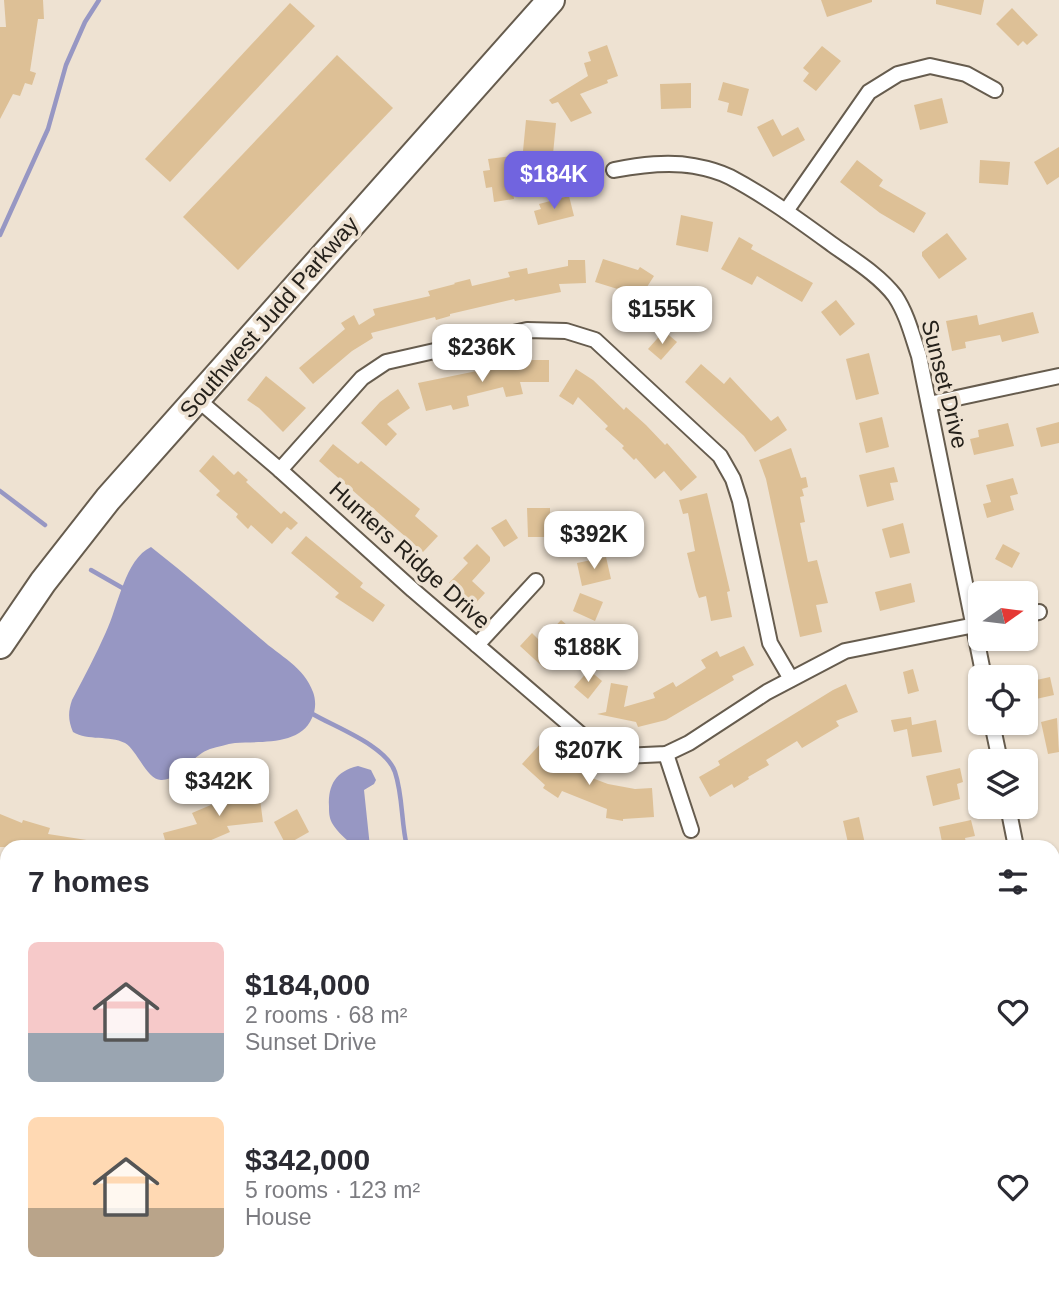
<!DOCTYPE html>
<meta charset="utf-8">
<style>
body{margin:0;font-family:Arial,sans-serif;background:#f2f2f3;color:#2b2b33;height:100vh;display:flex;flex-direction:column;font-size:26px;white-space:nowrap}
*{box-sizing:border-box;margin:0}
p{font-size:23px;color:#7c7c81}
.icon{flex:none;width:38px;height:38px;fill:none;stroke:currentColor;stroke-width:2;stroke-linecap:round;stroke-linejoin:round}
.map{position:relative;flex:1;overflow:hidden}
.side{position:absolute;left:0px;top:840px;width:1060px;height:450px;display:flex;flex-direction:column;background:#fff;border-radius:21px 21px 0 0;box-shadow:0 2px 5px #0004}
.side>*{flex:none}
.needle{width:46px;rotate:76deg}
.controls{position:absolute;left:968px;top:581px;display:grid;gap:14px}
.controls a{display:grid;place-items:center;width:70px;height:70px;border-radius:10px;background:#fff;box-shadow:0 2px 5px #0004;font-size:35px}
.price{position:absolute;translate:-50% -60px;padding:0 16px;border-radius:14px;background:#fff;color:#222;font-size:23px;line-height:46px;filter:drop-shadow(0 2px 4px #0008)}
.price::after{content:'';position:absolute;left:50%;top:42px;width:21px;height:16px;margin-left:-10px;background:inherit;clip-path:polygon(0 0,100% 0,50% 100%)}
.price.active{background:#7164df;color:#fff}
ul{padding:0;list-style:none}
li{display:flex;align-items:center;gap:21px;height:175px;padding:0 28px}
li span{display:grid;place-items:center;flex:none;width:196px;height:140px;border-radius:10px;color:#555}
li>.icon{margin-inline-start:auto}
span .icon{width:84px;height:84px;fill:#fffc;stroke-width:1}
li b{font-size:30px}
h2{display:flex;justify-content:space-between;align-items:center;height:84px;padding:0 28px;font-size:30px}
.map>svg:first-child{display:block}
</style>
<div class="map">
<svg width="1059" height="1289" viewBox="0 0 1059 1289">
<rect width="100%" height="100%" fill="#eee2d2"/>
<g fill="#9797c3">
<path d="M 151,547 C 189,577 225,608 261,639 C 280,656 304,667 313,692 C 316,700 316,710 312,718 C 300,746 260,741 235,743 C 227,744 218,747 210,749 C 192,755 178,781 161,780 C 147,780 137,750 125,743 C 109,735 88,741 73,732 C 68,720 68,712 72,700 C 84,677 96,655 106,632 C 118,607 125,559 151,547 Z"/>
<path d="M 358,766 L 371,770 L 376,780 L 374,784 L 364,790 L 370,847 L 355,847 C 347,840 337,832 332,823 C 329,817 329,812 329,806 C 328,785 336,771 358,766 Z"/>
</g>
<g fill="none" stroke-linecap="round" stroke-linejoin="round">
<g stroke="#9797c3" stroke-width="4.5">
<path d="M 0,235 L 48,129 L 66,65 L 85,22 L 99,0"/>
<path d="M 0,491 L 45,525"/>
<path d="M 91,570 L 126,590"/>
<path d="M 311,713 C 334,727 386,745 395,772 C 403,796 401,822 407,847"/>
<path d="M 390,1283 L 393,1289"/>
</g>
</g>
<g fill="#ddc096">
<path d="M 4,0 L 43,0 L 44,19 L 38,19 L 30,71 L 36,73 L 32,85 L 25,83 L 20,96 L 13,94 L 0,119 L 0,27 L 6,27 Z"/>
<path d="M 821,0 L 872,0 L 872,2 L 827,17 Z"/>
<path d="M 936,0 L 984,0 L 981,15 L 936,4 Z"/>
<path d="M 290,3 L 315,26 L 170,182 L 145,159 Z"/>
<path d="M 1012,8 L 1038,35 L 1027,45 L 1023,41 L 1018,46 L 996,24 Z"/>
<path d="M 607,45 L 618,76 L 607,80 L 608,83 L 580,94 L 592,113 L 571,122 L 558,102 L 552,104 L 549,100 L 588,76 L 584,63 L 591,61 L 588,52 Z"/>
<path d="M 822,46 L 841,61 L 816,91 L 803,81 L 809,73 L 803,68 Z"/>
<path d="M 337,55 L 393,108 L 238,270 L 183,217 Z"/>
<path d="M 723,82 L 749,89 L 742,116 L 727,112 L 729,103 L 718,100 Z"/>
<path d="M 691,83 L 691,108 L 661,109 L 660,84 Z"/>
<path d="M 942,98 L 948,123 L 920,130 L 914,105 Z"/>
<path d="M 773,119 L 782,136 L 798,127 L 805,140 L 773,157 L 757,127 Z"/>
<path d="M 526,120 L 556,123 L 553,154 L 523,151 Z"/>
<path d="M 1059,147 L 1059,177 L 1047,185 L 1034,162 Z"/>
<path d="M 512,156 L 517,185 L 512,186 L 514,199 L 494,202 L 492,187 L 486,188 L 483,171 L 490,170 L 488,159 Z"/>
<path d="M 857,160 L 883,180 L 879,186 L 926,213 L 914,233 L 880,213 L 840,182 Z"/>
<path d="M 980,160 L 1010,162 L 1008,185 L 979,183 Z"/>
<path d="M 569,196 L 574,216 L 538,225 L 534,211 L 541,209 L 539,204 Z"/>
<path d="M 681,215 L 713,222 L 708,252 L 676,245 Z"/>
<path d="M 947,233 L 967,259 L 939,279 L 922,256 L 922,252 Z"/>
<path d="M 739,237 L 753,245 L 751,249 L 813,283 L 802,302 L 757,276 L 752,285 L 721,269 Z"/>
<path d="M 603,259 L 638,270 L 640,267 L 654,276 L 645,290 L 664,303 L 659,312 L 663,314 L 652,331 L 636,320 L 643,309 L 621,295 L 624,291 L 595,282 Z"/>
<path d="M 568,260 L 585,260 L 586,283 L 559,284 L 561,292 L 515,301 L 514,299 L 450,314 L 450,316 L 436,320 L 435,317 L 371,333 L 373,338 L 352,351 L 313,384 L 299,368 L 345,329 L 341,323 L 354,315 L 359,325 L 375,315 L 373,309 L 430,296 L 428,291 L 455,284 L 454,283 L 470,279 L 472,286 L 510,277 L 508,272 L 527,268 L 528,274 L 568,266 Z"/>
<path d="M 836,300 L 855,324 L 840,336 L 821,312 Z"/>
<path d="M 1033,312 L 1039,333 L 1002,342 L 1000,335 L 965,342 L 966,348 L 952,351 L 946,321 L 977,315 L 979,325 Z"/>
<path d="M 664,331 L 677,342 L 661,360 L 648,349 Z"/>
<path d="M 869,353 L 879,394 L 856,400 L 846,359 Z"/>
<path d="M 531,360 L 549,360 L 549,382 L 520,382 L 523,394 L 506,397 L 503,387 L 467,396 L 469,406 L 453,410 L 451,405 L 426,411 L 418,383 Z"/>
<path d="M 701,364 L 724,384 L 730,377 L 771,421 L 778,416 L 787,430 L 755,452 L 744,436 L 685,382 Z"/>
<path d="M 576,369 L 593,380 L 624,410 L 626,407 L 646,425 L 665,445 L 667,443 L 697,477 L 681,491 L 664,471 L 655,479 L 636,458 L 634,460 L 622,448 L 624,446 L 605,429 L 608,426 L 578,397 L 573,405 L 559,396 Z"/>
<path d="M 266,376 L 306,408 L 283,432 L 259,408 L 247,400 Z"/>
<path d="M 398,389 L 410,408 L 387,424 L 397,434 L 386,446 L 361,423 L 380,402 Z"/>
<path d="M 882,417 L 889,447 L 866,453 L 859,423 Z"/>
<path d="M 1059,422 L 1059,443 L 1041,447 L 1036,428 Z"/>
<path d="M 1008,423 L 1014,446 L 974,455 L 970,439 L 979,437 L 978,430 Z"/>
<path d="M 333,444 L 358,464 L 361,461 L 420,509 L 415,516 L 438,536 L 423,552 L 319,461 Z"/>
<path d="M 791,448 L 801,478 L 806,477 L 808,487 L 802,489 L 804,496 L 800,497 L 805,522 L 800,523 L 808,562 L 817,560 L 828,603 L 816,605 L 822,632 L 800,637 L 766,479 L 759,460 Z"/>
<path d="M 213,455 L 234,475 L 238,471 L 248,480 L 246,482 L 281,514 L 284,511 L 298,523 L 291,530 L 287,527 L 272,544 L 251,525 L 248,529 L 236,517 L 238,514 L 216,495 L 220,491 L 199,471 Z"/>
<path d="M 894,467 L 898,482 L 890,483 L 894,500 L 867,507 L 859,475 Z"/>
<path d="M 1013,478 L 1018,494 L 1010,496 L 1014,510 L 987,518 L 983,504 L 991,502 L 986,485 Z"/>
<path d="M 707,493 L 730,591 L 727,592 L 732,617 L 711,621 L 706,596 L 699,598 L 696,590 L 687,553 L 695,551 L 688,513 L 683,514 L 679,500 Z"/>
<path d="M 527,508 L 550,508 L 550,537 L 528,537 Z"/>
<path d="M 580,518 L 593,530 L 571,555 L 558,543 Z"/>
<path d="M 506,519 L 518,538 L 504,547 L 491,528 Z"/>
<path d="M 903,523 L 910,553 L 890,558 L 882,529 Z"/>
<path d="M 306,536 L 363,583 L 360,587 L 385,605 L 373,622 L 335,597 L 339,593 L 291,553 Z"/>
<path d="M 477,544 L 490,557 L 490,561 L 472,581 L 485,593 L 473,606 L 449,583 L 468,563 L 463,558 Z"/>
<path d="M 1003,544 L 1020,553 L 1012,568 L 995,559 Z"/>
<path d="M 606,557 L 611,579 L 582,586 L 577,563 Z"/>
<path d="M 911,583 L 915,602 L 880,611 L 875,592 Z"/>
<path d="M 580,593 L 603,602 L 595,621 L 573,611 Z"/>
<path d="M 561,620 L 579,635 L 545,669 L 520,646 L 532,633 L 541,642 Z"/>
<path d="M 744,646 L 754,665 L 732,676 L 734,680 L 666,720 L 638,727 L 636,722 L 597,714 L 606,712 L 611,683 L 628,686 L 624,707 L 655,698 L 653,693 L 673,682 L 676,687 L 706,668 L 701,660 L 717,651 L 720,657 Z"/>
<path d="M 913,669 L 919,691 L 908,694 L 903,672 Z"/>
<path d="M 589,670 L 602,681 L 588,699 L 574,687 Z"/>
<path d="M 1050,677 L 1054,695 L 1036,699 L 1032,681 Z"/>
<path d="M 846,684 L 858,712 L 836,721 L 839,726 L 802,748 L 797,741 L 766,760 L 769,765 L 748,777 L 749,779 L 734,788 L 732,784 L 710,797 L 699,777 L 720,765 L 718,761 L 833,690 Z"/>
<path d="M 911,717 L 912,725 L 936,720 L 942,752 L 912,757 L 907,729 L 894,732 L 891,720 Z"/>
<path d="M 1057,718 L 1059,752 L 1048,754 L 1041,722 Z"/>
<path d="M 542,742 L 553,752 L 551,754 L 584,775 L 608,784 L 635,789 L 652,788 L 654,817 L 623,819 L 623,821 L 606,818 L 607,809 L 562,791 L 558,798 L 543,788 L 545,785 L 522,764 Z"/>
<path d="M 960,768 L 963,782 L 957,784 L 960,799 L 933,806 L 926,776 Z"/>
<path d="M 258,784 L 263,822 L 227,826 L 230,832 L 195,847 L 167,847 L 163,833 L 197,824 L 192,813 L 232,796 L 231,787 Z"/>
<path d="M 297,809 L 309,832 L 286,845 L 274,822 Z"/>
<path d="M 0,814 L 22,823 L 23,820 L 50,828 L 48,834 L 93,841 L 92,847 L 0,847 Z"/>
<path d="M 859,817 L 865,844 L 849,847 L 843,821 Z"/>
<path d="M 971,820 L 975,836 L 965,838 L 967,847 L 943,847 L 939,827 Z"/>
</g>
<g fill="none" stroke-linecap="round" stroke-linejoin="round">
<g stroke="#665c4e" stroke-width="18">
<g id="street">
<path d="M 614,170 C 640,165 668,161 694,166 C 705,168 720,172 730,177 C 766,196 800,221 833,245 C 854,260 879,275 895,296 C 907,314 912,335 919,356 L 984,677"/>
<path d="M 786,211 L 869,92 L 898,74 L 930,66 L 966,74 L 995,90"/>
<path d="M 197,399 L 280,470 L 413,590 L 592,744 L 623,756 L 666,754 L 689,743 L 767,692 L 845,651 L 980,624"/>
<path d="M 929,404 L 1059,376"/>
<path d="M 280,470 L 362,378 L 386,362 L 527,330 L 566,331 L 595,340 L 720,456 L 733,479 L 740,501 L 770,643 L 791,679"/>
<path d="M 1026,615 L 1039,612"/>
<path d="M 477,645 L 536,581"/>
<path d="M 992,723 L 1000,761"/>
<path d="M 666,754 L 691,830"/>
<path d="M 1008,807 L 1016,847"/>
<path d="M 0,877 L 7,880"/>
<path d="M 1054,1037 L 1059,1063"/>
<path d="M 0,1083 L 7,1083"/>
<path d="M 1054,1109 L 1059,1087"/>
<path d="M 0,1269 L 7,1268"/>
<path d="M 224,1283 L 225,1289"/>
<path d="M 964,1283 L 965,1289"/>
<path d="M 1025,1289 L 1059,1285"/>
</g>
</g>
<g stroke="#665c4e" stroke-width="30">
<path id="highway" d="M 0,645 L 43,582 L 108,499 L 551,0"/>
</g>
<use href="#street" stroke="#fff" stroke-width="14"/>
<use href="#highway" stroke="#fff" stroke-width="26"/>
</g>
<g text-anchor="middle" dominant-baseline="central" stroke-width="7" stroke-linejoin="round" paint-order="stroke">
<g font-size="23" fill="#25211b" stroke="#eee2d2">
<text transform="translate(269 317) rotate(-49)">Southwest Judd Parkway</text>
<text transform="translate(945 384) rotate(76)">Sunset Drive</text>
<text transform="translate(410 555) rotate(42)">Hunters Ridge Drive</text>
</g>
</g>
</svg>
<div class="controls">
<a><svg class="needle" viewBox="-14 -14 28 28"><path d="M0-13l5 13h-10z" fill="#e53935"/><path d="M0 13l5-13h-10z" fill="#7c7c81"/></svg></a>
<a><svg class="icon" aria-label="locate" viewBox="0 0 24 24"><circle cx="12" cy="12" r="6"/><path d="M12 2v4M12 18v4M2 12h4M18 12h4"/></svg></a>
<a><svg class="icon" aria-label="layers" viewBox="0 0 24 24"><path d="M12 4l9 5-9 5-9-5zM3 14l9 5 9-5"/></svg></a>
</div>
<b class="price active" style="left:554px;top:211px">$184K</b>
<b class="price" style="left:662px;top:346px">$155K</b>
<b class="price" style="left:482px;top:384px">$236K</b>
<b class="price" style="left:594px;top:571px">$392K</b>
<b class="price" style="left:588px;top:684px">$188K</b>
<b class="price" style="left:589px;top:787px">$207K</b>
<b class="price" style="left:219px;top:818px">$342K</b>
<section class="side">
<h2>7 homes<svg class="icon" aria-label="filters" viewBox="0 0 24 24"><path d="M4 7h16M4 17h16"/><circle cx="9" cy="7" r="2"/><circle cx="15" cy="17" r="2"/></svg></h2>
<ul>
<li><span style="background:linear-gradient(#f6c9c9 65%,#9aa5b1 0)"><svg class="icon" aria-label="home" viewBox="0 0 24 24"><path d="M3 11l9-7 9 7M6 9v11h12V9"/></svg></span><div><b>$184,000</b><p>2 rooms · 68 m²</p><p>Sunset Drive</p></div><svg class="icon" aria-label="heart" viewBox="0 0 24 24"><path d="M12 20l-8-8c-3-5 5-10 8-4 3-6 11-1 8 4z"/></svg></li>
<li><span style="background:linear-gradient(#ffd9b3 65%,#b9a48a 0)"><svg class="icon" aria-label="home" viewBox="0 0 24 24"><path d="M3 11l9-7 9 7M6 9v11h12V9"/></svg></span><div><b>$342,000</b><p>5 rooms · 123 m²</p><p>House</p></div><svg class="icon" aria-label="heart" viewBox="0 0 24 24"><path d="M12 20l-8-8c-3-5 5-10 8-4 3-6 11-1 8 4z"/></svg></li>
</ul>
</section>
</div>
